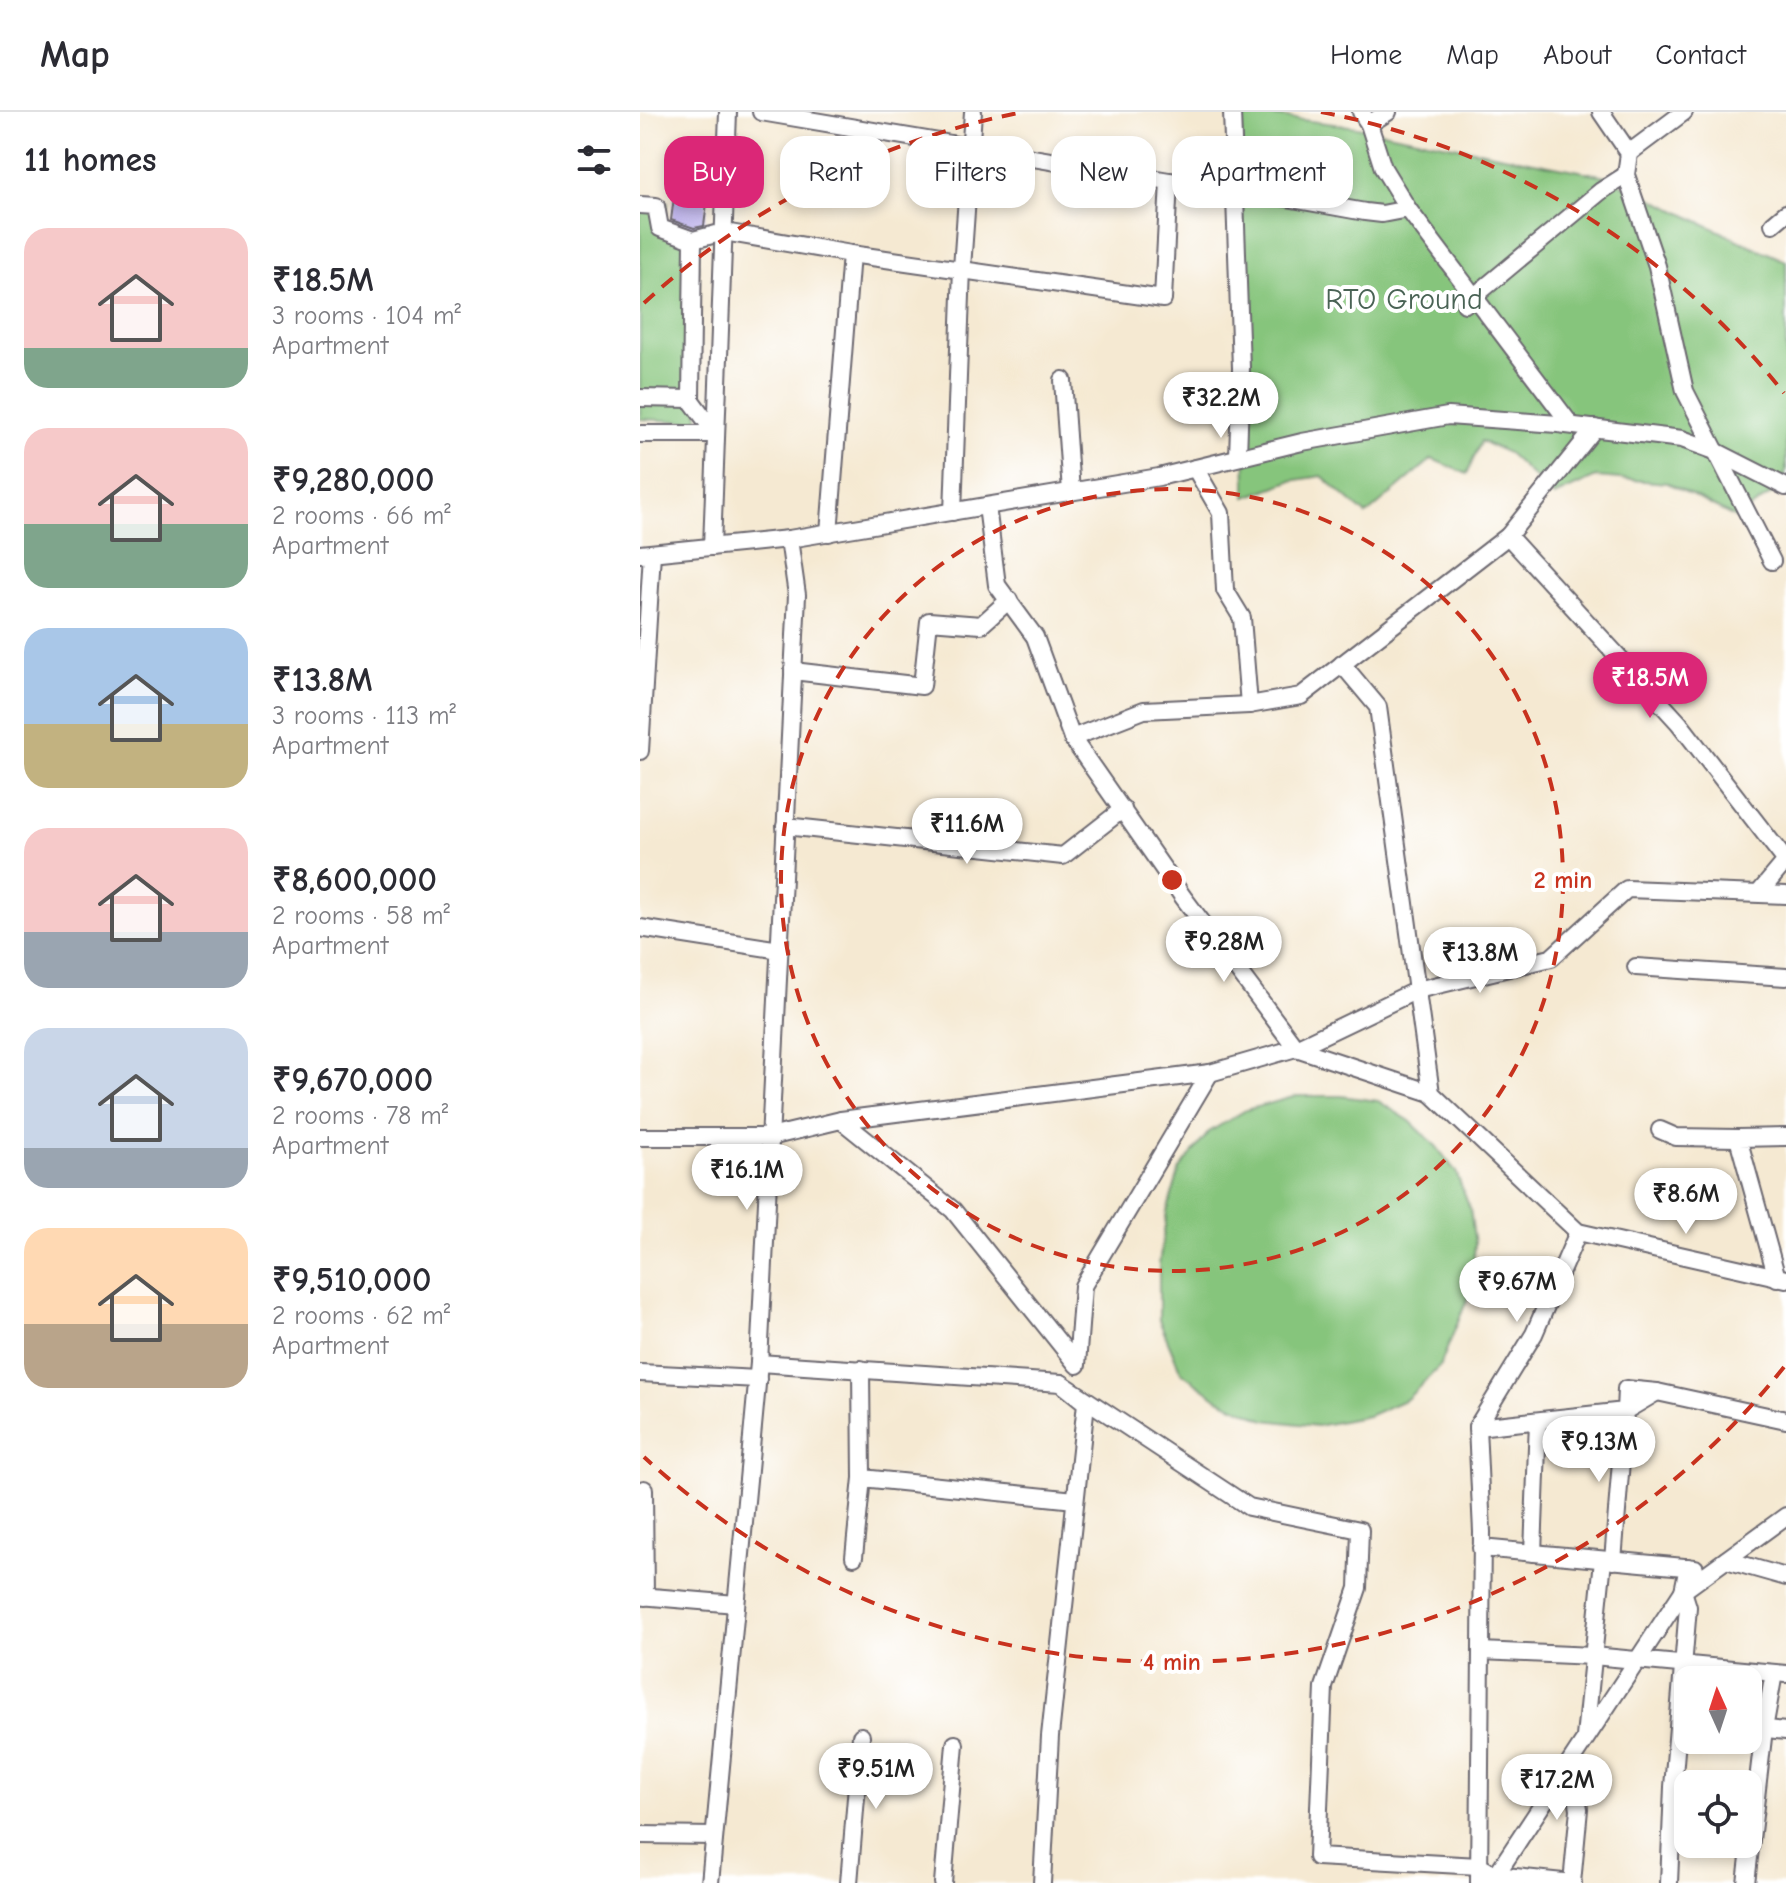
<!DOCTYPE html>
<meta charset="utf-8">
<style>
body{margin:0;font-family:"Comic Neue",sans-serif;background:#f7f7f7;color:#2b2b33;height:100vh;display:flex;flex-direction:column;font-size:30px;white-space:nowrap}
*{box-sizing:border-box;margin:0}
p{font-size:26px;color:#7c7c81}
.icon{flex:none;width:44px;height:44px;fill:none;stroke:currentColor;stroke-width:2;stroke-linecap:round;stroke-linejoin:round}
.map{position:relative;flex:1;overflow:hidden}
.sheet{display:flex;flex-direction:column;background:#fff;width:640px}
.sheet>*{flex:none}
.banner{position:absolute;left:24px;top:24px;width:760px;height:72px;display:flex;gap:16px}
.needle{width:52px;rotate:357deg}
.fabs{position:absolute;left:1034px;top:1554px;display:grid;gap:16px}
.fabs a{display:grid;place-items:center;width:88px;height:88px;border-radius:16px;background:#fff;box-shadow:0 4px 12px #0003;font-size:40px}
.price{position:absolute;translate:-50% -68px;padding:0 18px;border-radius:28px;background:#fff;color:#222;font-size:26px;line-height:52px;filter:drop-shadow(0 2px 4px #0008)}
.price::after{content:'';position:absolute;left:50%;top:48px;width:24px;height:18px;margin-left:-12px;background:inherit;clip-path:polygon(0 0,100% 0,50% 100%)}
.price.selected{background:#db2777;color:#fff}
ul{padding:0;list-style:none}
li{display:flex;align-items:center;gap:24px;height:200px;padding:0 24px}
li span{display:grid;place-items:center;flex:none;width:224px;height:160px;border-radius:24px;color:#555}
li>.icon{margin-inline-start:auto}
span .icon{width:96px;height:96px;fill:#fffc;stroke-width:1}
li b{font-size:34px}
h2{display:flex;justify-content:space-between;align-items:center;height:96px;padding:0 24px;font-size:34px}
.chip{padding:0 28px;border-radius:24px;background:#fff;box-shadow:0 4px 12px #0003;font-size:28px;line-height:72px}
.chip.selected{background:#db2777;color:#fff}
header{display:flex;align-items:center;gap:48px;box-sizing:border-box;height:112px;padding:0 40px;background:#fff;border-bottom:2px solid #e1e1e2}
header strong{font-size:38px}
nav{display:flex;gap:44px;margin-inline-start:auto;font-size:28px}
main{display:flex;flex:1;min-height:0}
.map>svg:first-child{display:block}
</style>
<header>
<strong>Map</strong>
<nav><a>Home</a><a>Map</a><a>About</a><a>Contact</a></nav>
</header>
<main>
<section class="sheet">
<h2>11 homes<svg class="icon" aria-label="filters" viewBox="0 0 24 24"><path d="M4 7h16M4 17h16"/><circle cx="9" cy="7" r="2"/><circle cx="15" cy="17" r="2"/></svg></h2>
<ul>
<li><span style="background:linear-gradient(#f6c9c9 75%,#7fa58c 0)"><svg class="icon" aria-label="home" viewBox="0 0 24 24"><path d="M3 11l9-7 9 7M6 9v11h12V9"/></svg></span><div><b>₹18.5M</b><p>3 rooms · 104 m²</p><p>Apartment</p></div></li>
<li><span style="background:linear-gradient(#f6c9c9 60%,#7fa58c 0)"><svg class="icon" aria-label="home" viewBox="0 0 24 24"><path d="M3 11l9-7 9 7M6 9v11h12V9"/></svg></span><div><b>₹9,280,000</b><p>2 rooms · 66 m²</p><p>Apartment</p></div></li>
<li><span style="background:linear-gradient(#a9c7e8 60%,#c2b280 0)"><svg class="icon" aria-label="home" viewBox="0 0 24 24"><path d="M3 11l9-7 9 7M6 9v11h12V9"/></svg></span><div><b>₹13.8M</b><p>3 rooms · 113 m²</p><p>Apartment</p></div></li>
<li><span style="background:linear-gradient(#f6c9c9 65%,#9aa5b1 0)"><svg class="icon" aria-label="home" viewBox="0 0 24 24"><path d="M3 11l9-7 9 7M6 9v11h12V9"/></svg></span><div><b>₹8,600,000</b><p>2 rooms · 58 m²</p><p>Apartment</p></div></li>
<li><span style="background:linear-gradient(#c9d6e8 75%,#9aa5b1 0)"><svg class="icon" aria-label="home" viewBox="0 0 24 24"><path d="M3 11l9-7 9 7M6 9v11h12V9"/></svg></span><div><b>₹9,670,000</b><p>2 rooms · 78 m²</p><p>Apartment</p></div></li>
<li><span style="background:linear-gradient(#ffd9b3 60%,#b9a48a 0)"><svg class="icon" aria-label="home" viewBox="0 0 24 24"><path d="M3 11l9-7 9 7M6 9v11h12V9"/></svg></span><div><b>₹9,510,000</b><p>2 rooms · 62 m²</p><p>Apartment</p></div></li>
</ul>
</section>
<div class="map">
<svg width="1146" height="1771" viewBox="0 0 1146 1771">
<rect width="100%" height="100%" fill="#fff"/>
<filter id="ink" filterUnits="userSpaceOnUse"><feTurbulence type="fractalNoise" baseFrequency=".0125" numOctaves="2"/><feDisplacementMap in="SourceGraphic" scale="16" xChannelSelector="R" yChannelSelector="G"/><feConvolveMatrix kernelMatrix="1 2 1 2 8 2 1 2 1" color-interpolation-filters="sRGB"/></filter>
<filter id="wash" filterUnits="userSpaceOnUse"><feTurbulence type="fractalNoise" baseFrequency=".006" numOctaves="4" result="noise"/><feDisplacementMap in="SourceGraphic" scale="32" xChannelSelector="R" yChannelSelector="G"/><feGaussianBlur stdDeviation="1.8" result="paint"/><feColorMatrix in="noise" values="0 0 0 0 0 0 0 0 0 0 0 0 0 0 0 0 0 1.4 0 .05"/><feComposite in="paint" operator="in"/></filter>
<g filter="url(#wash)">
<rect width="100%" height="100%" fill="#f5e9d2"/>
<g fill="#86c57c" stroke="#54745c" stroke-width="2">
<path d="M 601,0 L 717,15 L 965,64 L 1100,129 L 1146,149 L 1146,358 L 1143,374 L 1096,406 L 1028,371 L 956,365 L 914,384 L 868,341 L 841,329 L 827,362 L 792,347 L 726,403 L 682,364 L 650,369 L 606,385 Z"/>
<path d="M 0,87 L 28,90 L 25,114 L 58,130 L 58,310 L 0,307 Z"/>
<path d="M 657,984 L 701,984 L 738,989 L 770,1009 L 796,1034 L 816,1060 L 830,1097 L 835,1132 L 831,1178 L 800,1254 L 767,1287 L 728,1304 L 677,1314 L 625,1308 L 580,1288 L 541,1260 L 519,1208 L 519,1152 L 527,1100 L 540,1057 L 569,1020 L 606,998 Z"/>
</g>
<g id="blocks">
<path fill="#ac9fe3" d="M 39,48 L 72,53 L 64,114 L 54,116 L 31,108 Z"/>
</g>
</g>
<g filter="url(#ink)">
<use href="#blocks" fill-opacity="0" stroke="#6c6870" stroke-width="2"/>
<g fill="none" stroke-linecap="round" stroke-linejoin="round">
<g stroke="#6c6870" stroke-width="20">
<g id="minor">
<path d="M 592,0 L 601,256 L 598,344"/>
<path d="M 721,0 L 729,12 L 748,0"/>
<path d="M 961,0 L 989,41 L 986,63 L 1017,154 L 1045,279 L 1132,449"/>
<path d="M 729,12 L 743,56 L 768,97 L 931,313"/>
<path d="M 989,41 L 1044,0"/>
<path d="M 529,69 L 596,77 L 725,100 L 742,102 L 768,97"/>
<path d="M 0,93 L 16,94 L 20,116 L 53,128 L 84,120 L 211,142 L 523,187 L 529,69 L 121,0"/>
<path d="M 1133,112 L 1146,101"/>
<path d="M 825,192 L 961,79 L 986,63"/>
<path d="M 423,268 L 431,380"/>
<path d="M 0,286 L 51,287 L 53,128"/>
<path d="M 50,287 L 76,322"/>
<path d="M 0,322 L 76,322"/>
<path d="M 555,356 L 581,401 L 585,478 L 602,506 L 609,593"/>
<path d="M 347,394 L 357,473 L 395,525 L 432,626 L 543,785 L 656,936 L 791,981"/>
<path d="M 313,400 L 322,156 L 333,0"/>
<path d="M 189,421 L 211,142"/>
<path d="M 868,424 L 1039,611 L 1146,749"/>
<path d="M 72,435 L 88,0"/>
<path d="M 0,442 L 149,427 L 519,365 L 662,330 L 808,304 L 918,312 L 1042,327 L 1075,339 L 1146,375"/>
<path d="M 702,552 L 738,595 L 791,981 L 938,1120 L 1146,1167"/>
<path d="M 153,559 L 282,574 L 289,509 L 341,513 L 369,488"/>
<path d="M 432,626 L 504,598 L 609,593 L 661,584 L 868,424 L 955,316"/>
<path d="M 0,639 L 12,441"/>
<path d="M 145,714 L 423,744 L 483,697"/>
<path d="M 1119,781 L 1145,750"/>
<path d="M 0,816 L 140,838"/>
<path d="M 996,855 L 1146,865"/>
<path d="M 201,1008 L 313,1098 L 437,1253 L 443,1174 L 570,961"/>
<path d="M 1020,1018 L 1036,1025 L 1098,1026"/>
<path d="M 0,1025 L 130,1025 L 201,1008 L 570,961 L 656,936 L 777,878 L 911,846 L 987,777 L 1146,783"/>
<path d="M 1137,1166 L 1098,1026 L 1146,1025"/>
<path d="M 119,1251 L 421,1271 L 446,1291 L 410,1624 L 402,1771"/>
<path d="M 221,1257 L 222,1366"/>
<path d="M 0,1261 L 118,1267"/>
<path d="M 421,1271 L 609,1395 L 720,1418 L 718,1476 L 684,1575 L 677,1745 L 839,1754 L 856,1763 L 933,1771"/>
<path d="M 837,1315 L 894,1222 L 938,1120"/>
<path d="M 4,1377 L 5,1485"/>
<path d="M 841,1436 L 1055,1456"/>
<path d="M 893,1441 L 898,1309"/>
<path d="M 214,1445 L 222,1366 L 435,1388"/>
<path d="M 1086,1448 L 1146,1465"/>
<path d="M 973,1449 L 985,1299 L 1017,1280"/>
<path d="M 0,1484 L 96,1492"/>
<path d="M 841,1539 L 953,1544 L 1146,1562"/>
<path d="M 1108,1615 L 1146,1619"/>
<path d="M 945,1625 L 963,1448"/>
<path d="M 932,1649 L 939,1697 L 932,1771"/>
<path d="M 0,1723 L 74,1724"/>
<path d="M 852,1769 L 1043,1479 L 1146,1404"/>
<path d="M 70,1771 L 119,1251 L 157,483 L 149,427"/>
<path d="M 209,1771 L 221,1624"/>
<path d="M 303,1771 L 315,1632"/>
<path d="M 839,1771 L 842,1420 L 837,1315 L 985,1299 L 986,1277 L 1017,1280 L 1146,1308"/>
<path d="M 1029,1771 L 1033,1675 L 1048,1495 L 1043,1479 L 1048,1455"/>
<path d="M 1106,1771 L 1124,1617 L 1134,1561"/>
</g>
</g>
<use href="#minor" stroke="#fff" stroke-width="16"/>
</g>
</g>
<g fill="none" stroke="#c8321e" stroke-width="4" stroke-dasharray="14 10">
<circle cx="532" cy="768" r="391"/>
<path d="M1144 1255A782 782 0 0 1 4 1345M4 191A782 782 0 0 1 383 0M681 0A782 782 0 0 1 1144 281"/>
</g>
<g text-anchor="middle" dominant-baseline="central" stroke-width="8" stroke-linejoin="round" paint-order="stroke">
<g font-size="30" fill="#4a6355" stroke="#fff">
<text x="764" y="187">RTO Ground</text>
</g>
</g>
<circle cx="532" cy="768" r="12" fill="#c8321e" stroke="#fff" stroke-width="4"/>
<g font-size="24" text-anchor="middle" font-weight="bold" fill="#c8321e" stroke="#fff" stroke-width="8" stroke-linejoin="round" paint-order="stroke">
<text x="923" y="776">2 min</text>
<text x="532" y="1558">4 min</text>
</g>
</svg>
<div class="fabs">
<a><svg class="needle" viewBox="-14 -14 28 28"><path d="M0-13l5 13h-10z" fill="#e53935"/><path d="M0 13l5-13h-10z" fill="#7c7c81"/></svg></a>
<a><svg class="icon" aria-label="locate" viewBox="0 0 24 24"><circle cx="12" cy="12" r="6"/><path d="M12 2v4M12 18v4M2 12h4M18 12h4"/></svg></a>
</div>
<b class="price" style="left:581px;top:328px">₹32.2M</b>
<b class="price selected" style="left:1010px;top:608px">₹18.5M</b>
<b class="price" style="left:327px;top:754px">₹11.6M</b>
<b class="price" style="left:584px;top:872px">₹9.28M</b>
<b class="price" style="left:840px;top:883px">₹13.8M</b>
<b class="price" style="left:107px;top:1100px">₹16.1M</b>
<b class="price" style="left:1046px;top:1124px">₹8.6M</b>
<b class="price" style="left:877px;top:1212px">₹9.67M</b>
<b class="price" style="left:959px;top:1372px">₹9.13M</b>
<b class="price" style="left:236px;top:1699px">₹9.51M</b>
<b class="price" style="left:917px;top:1710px">₹17.2M</b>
<div class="banner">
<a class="chip selected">Buy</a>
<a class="chip">Rent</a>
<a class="chip">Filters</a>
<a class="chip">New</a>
<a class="chip">Apartment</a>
</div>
</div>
</main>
